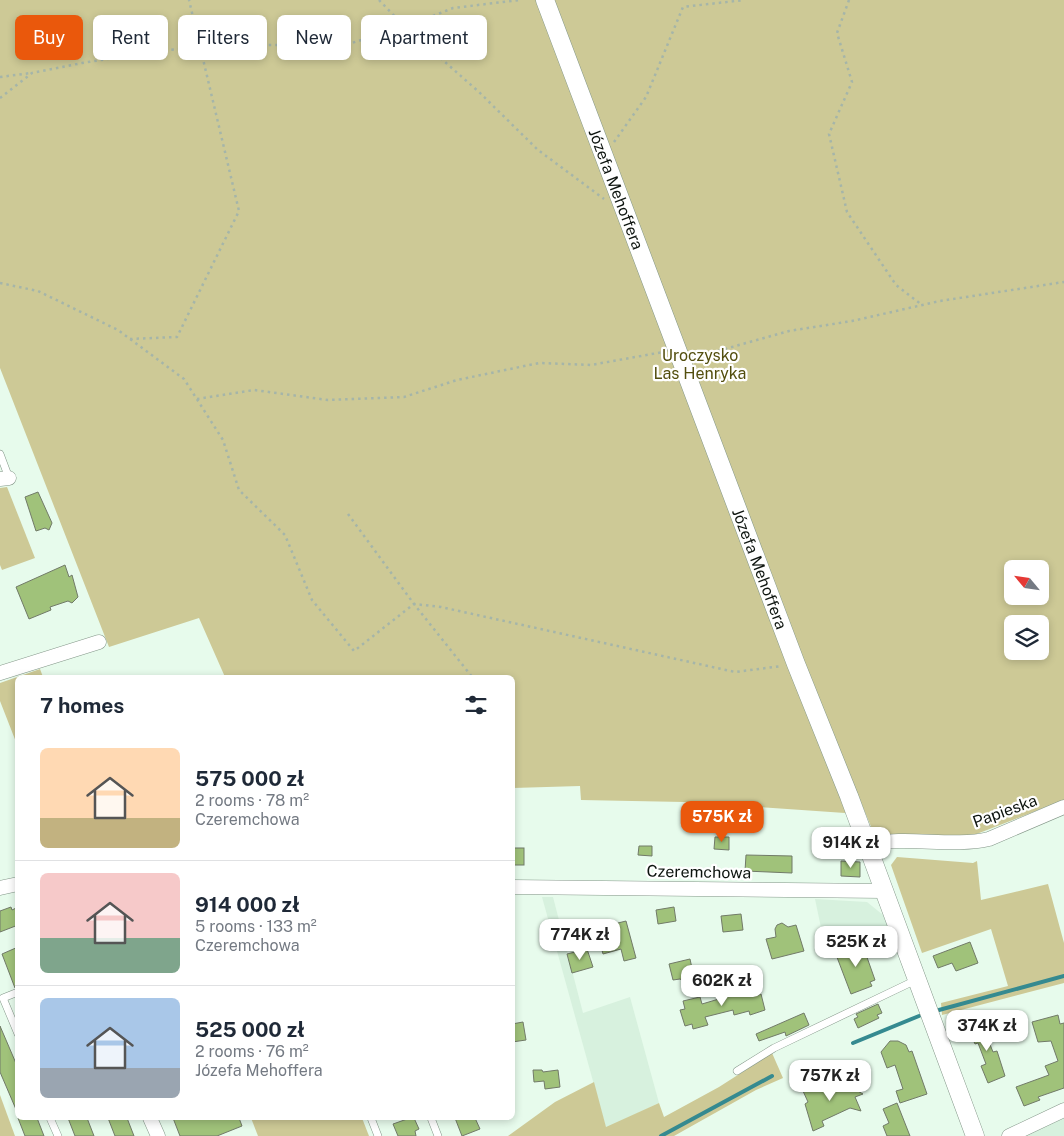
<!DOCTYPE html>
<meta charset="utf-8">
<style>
body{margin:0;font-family:"Public Sans",sans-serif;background:#f2f2f3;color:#1f2937;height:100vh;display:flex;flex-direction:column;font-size:19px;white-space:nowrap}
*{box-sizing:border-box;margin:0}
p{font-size:16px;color:#747a83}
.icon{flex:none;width:28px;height:28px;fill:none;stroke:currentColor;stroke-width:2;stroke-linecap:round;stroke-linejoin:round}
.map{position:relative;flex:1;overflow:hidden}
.side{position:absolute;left:15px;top:675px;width:500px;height:445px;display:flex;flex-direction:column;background:#fff;border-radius:8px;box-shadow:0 2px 8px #0003}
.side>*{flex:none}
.top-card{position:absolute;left:15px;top:15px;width:500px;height:45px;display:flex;gap:10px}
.needle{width:32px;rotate:299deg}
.tools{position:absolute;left:1004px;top:560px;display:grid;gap:10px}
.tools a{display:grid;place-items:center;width:45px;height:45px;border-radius:8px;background:#fff;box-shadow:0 2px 8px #0003;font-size:25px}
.price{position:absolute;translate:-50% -42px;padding:0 11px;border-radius:10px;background:#fff;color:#222;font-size:16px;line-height:32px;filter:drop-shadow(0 1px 2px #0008)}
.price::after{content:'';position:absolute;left:50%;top:30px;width:15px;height:11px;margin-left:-8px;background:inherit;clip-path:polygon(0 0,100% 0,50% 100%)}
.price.current{background:#ea580c;color:#fff}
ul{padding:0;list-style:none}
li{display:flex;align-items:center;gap:15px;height:125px;padding:0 25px}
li+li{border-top:1px solid #e0e1e3}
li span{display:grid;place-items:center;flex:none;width:140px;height:100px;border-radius:8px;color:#555}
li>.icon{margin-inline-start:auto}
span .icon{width:60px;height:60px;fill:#fffc;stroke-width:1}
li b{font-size:21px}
h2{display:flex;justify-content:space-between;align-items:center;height:60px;padding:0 25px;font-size:21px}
.tag{padding:0 18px;border-radius:8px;background:#fff;box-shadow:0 2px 8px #0003;font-size:18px;line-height:45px}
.tag.current{background:#ea580c;color:#fff}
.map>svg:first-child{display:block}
</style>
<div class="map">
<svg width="1064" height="1136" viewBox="0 0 1064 1136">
<rect width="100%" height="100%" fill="#e7fbec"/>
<g fill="#d7f1de">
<path d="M 542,897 L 553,897 L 583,1013 L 630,997 L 659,1103 L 606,1128 Z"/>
<path d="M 815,899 L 867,902 L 883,915 L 888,927 L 824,942 Z"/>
<path d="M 1064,1115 L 1064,1136 L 1017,1136 Z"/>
</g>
<g fill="#cdc996" fill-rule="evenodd">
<path d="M 0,0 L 1064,0 L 1064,800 L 974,835 L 875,836 L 859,798 L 845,813 L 684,802 L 581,800 L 580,786 L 513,788 L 512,678 L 225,677 L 199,618 L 109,647 L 0,368 ZM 1012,569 L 1040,569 L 1040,596 L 1012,596 ZM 1012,624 L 1040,624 L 1040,651 L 1012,651 Z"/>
<path d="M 7,487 L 35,558 L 2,570 L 0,565 L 0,488 Z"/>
<path d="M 40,669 L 43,677 L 18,678 L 18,741 L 16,742 L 0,701 L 0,683 Z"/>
<path d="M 897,857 L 973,863 L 977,861 L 981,900 L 1048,884 L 1064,943 L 1064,983 L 942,1015 L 941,1003 L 1008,986 L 991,929 L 922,953 L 891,865 Z"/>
<path d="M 772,1053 L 783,1078 L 756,1090 L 674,1136 L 508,1136 L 555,1102 L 594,1082 L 606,1127 L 659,1103 L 664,1117 L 719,1087 Z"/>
<path d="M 0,1095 L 15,1136 L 0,1136 Z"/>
<path d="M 251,1118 L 362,1118 L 369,1136 L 258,1136 Z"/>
</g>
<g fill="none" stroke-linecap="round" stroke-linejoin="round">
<g stroke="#358a90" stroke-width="4">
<path d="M 939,1010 L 1064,976"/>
<path d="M 853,1043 L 919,1016"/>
<path d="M 661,1136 L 772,1076"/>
</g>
</g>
<g fill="#a0c27a" stroke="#717a68">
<path d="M 38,492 L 52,523 L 49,530 L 45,528 L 36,531 L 25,497 Z"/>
<path d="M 65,565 L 69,577 L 72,575 L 78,597 L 72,603 L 68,601 L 50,607 L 51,610 L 29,619 L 16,587 Z"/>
<path d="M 715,837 L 729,837 L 729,850 L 714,849 Z"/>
<path d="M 639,846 L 652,846 L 652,856 L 638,855 Z"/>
<rect x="512" y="848" width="12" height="17"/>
<path d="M 746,855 L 792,856 L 792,873 L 745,871 Z"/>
<path d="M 841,861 L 860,862 L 860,877 L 841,876 Z"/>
<path d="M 11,907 L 12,910 L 18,907 L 18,925 L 0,932 L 0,911 Z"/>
<path d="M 674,907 L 676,921 L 658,924 L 656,910 Z"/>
<path d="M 741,914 L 743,930 L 723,932 L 721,916 Z"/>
<path d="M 626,921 L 636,958 L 624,961 L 621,949 L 603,954 L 595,925 L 605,923 L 606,926 Z"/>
<path d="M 782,923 L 788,927 L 796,925 L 804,951 L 772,959 L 766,939 L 776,937 L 775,929 L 777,925 Z"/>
<path d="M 970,942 L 978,963 L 956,971 L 952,963 L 938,968 L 933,956 Z"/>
<path d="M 857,944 L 858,948 L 863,946 L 875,980 L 870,982 L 872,986 L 851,994 L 835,952 Z"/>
<path d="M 18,947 L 18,987 L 15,988 L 2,954 Z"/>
<path d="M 587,949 L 593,967 L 572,973 L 567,954 Z"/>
<path d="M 690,959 L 693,973 L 688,983 L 680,979 L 673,980 L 669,964 Z"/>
<path d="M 752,986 L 756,988 L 758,995 L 761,994 L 765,1010 L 750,1015 L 749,1011 L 734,1015 L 733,1010 L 705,1017 L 708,1025 L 693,1029 L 692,1024 L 685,1026 L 680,1010 L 685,1009 L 683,1001 L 700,997 L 702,1004 L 729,996 L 728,994 Z"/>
<path d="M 878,1004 L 882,1013 L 877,1015 L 879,1018 L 858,1028 L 854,1019 L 858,1017 L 856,1014 Z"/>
<path d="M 804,1013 L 809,1025 L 786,1036 L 785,1032 L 759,1041 L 756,1034 Z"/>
<path d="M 1058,1015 L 1060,1024 L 1064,1023 L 1064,1088 L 1038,1097 L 1040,1100 L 1024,1106 L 1016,1087 L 1049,1075 L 1045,1066 L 1058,1061 L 1051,1041 L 1038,1042 L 1032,1022 Z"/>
<path d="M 983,1019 L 988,1031 L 985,1032 L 993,1052 L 997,1051 L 1005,1076 L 988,1083 L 981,1066 L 986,1064 L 978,1043 L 975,1044 L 967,1026 Z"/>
<path d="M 523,1022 L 526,1040 L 512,1042 L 512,1024 Z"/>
<path d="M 0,1026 L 18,1068 L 18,1114 L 0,1072 Z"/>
<path d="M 890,1041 L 898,1041 L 906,1045 L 909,1052 L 912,1051 L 927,1094 L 900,1103 L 896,1091 L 903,1089 L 895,1065 L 887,1068 L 881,1052 Z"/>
<path d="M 533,1070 L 542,1070 L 543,1072 L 558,1070 L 560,1087 L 545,1089 L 544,1081 L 534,1082 Z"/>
<path d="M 839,1082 L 841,1086 L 851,1082 L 854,1089 L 863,1094 L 855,1097 L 861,1111 L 850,1108 L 822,1121 L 824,1126 L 813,1131 L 805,1104 L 808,1102 L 803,1091 L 817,1085 L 819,1090 Z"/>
<path d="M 897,1103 L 910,1136 L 887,1136 L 883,1126 L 889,1123 L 883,1109 Z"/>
<path d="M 18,1118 L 37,1118 L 44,1136 L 25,1136 Z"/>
<path d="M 68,1118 L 87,1118 L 94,1136 L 75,1136 Z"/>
<path d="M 108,1118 L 127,1118 L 134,1136 L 115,1136 Z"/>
<path d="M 173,1118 L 239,1118 L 242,1126 L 217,1136 L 180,1136 Z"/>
<path d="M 410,1118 L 414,1118 L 419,1129 L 415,1131 L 416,1136 L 398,1136 L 393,1124 Z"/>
<path d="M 455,1118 L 475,1118 L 480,1129 L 462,1136 Z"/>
</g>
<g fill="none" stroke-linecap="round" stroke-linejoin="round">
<g stroke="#839688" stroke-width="8">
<g id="service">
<path d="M 0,454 L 9,478"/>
<path d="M 18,992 L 3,998 L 18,1034"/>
<path d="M 737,1071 L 774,1048 L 916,980"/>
<path d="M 50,1118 L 58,1136"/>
<path d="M 371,1118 L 378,1136"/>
<path d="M 431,1118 L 438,1136"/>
</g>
</g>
<g stroke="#839688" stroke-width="15">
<g id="minor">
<path d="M 0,479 L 9,478"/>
<path d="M 0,673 L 99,642"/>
<path d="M 868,845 C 907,835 950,848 989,839 L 1064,807"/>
<path d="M 512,887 L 884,891"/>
<path d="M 0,888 L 18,884"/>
<path d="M 150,1118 L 158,1136"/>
<path d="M 1009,1136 L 1064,1110"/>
</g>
</g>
<g stroke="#839688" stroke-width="19">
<g id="tertiary">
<path id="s1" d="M 545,0 L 796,664 L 849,796 L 975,1136"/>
</g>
</g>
<g stroke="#a5b5a9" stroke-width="2.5" stroke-dasharray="2.5 4" stroke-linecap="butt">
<path d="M 379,0 L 403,25 L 479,92 L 538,150 L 604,199"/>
<path d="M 849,0 L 837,33 L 852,82 L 829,134 L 847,212 L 896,285 L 922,305"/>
<path d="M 0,77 L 31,73"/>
<path d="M 0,98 L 32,73 L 82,63 L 165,50 L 252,45 L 345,45 L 405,27 L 453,8 L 520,0"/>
<path d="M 614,142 L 646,97 L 683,7 L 744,0"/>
<path d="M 0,283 L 38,291 L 118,330 L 184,379 L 223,440 L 239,490 L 285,535 L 312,600 L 354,651 L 414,604 L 441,607 L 735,672 L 782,666"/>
<path d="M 130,339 L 177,337 L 239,211 L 189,0"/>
<path d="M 693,353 L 707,354 L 789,331 L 852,321 L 940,301 L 1064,282"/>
<path d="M 197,399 L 254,390 L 328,400 L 404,397 L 457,380 L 539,363 L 591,365 L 663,352"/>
<path d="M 348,514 L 414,604 L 473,678"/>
</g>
<use href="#service" stroke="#fff" stroke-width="7"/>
<use href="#minor" stroke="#fff" stroke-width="14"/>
<use href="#tertiary" stroke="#fff" stroke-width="18"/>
</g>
<g text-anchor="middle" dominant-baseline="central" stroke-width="4.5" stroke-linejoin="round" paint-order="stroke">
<g font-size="16" fill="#0d140f" stroke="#fff">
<text stroke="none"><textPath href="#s1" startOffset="202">Józefa Mehoffera</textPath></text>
<text stroke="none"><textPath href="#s1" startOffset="608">Józefa Mehoffera</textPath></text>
<text transform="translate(1005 811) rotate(-20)">Papieska</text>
<text transform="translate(699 872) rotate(1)">Czeremchowa</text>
</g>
<g font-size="16" fill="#534e0e" stroke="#fff">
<text x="700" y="355">Uroczysko<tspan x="700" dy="18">Las Henryka</tspan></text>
</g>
</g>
</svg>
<div class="tools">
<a><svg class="needle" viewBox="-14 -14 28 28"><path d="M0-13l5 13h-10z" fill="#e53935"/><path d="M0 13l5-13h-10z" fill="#747a83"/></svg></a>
<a><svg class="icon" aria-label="layers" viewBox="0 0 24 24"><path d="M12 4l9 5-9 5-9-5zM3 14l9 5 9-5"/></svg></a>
</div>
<b class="price current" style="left:722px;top:843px">575K zł</b>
<b class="price" style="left:851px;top:869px">914K zł</b>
<b class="price" style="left:580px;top:961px">774K zł</b>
<b class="price" style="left:856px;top:968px">525K zł</b>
<b class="price" style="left:722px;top:1007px">602K zł</b>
<b class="price" style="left:987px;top:1052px">374K zł</b>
<b class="price" style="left:830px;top:1102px">757K zł</b>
<div class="top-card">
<a class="tag current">Buy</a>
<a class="tag">Rent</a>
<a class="tag">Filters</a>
<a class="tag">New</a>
<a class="tag">Apartment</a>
</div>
<section class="side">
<h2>7 homes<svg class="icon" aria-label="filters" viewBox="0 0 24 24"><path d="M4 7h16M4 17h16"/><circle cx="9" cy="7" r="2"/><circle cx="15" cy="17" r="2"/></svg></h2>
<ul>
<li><span style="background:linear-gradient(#ffd9b3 70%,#c2b280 0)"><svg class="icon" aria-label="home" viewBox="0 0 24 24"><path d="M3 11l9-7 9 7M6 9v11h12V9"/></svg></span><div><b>575 000 zł</b><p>2 rooms · 78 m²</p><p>Czeremchowa</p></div></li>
<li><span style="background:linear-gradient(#f6c9c9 65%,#7fa58c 0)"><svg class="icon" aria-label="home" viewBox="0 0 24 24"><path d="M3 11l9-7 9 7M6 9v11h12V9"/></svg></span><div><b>914 000 zł</b><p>5 rooms · 133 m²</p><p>Czeremchowa</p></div></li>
<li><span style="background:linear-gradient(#a9c7e8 70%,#9aa5b1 0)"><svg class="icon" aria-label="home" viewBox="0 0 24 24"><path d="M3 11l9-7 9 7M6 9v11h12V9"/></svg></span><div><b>525 000 zł</b><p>2 rooms · 76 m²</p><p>Józefa Mehoffera</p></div></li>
</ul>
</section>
</div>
